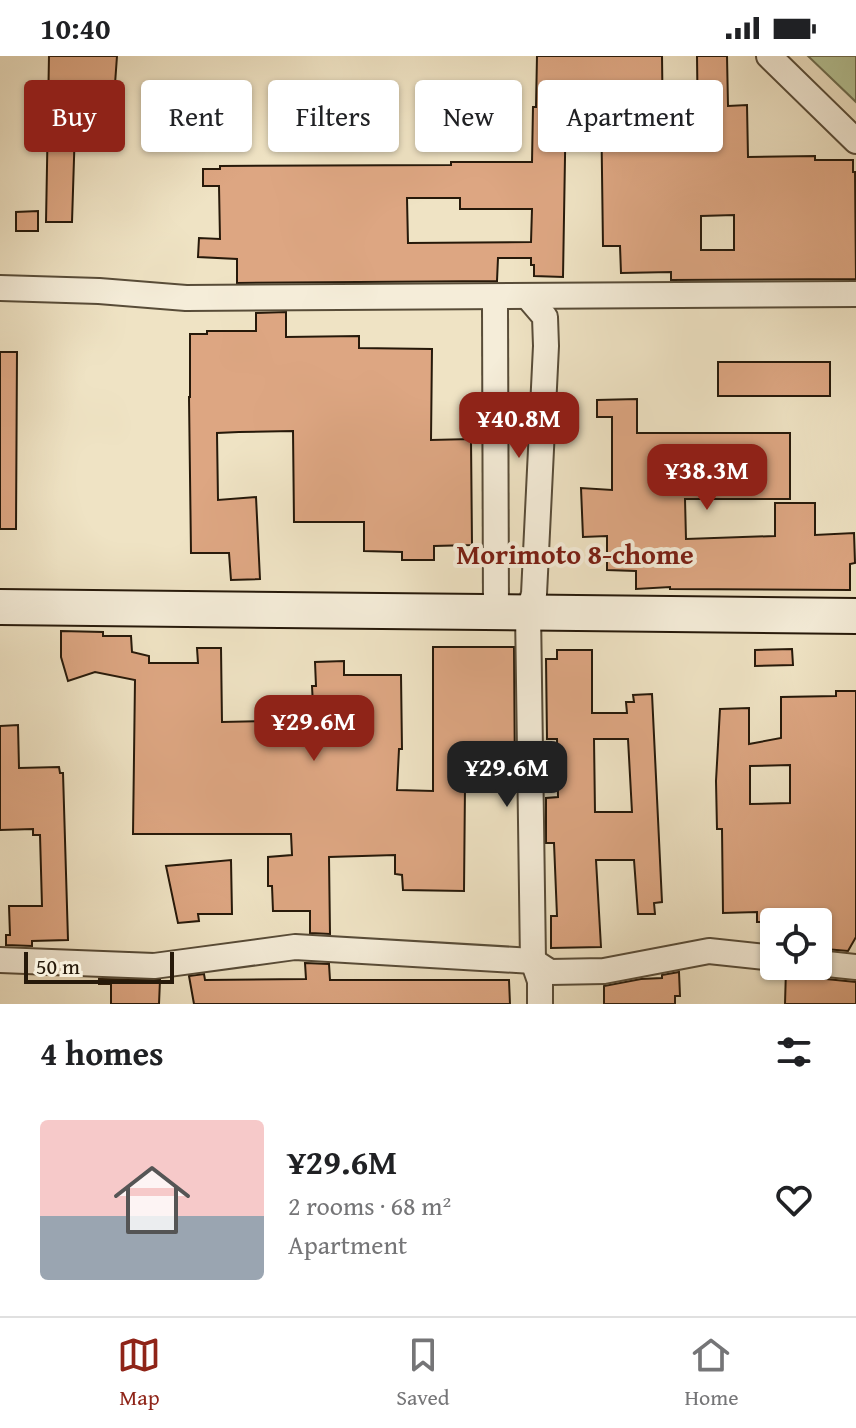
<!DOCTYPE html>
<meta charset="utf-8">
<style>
body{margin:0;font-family:"Gentium Book Plus",serif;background:#f2f2f2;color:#202124;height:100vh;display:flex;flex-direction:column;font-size:30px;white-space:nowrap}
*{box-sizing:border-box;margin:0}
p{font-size:26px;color:#757577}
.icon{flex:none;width:44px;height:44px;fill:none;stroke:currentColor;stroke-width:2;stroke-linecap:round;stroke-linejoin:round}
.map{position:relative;height:948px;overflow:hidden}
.sheet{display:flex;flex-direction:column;background:#fff;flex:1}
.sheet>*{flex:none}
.hud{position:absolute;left:24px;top:24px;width:808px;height:72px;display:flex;gap:16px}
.fabs{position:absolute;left:760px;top:852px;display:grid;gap:16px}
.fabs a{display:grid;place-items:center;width:72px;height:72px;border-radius:8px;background:#fff;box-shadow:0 2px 6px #0004;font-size:40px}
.scale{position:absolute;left:24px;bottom:20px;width:150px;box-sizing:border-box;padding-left:8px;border:4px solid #26190a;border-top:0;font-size:22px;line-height:28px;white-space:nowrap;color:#26190a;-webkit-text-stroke:6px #f5edd9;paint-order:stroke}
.price{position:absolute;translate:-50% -68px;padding:0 18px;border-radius:16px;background:#8f2418;color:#fff;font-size:26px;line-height:52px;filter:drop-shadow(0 2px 4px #0008)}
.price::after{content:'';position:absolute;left:50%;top:48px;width:24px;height:18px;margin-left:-12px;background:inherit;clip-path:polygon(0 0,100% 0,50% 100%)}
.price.active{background:#222;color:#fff}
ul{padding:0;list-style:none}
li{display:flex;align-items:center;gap:24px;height:200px;padding:0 40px}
li span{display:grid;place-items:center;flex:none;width:224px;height:160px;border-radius:8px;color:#555}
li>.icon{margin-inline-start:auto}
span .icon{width:96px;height:96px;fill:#fffc;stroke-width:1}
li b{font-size:34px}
h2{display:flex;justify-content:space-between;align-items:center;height:96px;padding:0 40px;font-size:34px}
.tag{padding:0 28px;border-radius:8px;background:#fff;box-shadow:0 2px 6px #0004;font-size:28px;line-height:72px}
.tag.active{background:#8f2418;color:#fff}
.status{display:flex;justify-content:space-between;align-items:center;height:56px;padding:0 40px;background:#fff;direction:ltr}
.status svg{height:22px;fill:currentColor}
.menu{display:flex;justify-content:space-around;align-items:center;height:112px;border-top:2px solid #e0e0e0;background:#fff;font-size:22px;color:#757577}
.menu a{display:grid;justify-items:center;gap:4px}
.menu .active{color:#8f2418}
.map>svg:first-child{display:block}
</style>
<div class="status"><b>10:40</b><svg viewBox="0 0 49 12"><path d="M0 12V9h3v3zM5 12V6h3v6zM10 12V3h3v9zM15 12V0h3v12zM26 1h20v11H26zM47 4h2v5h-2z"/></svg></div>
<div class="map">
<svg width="856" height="948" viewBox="0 0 856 948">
<rect width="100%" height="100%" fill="#efe3c4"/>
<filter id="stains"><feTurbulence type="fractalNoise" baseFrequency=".0025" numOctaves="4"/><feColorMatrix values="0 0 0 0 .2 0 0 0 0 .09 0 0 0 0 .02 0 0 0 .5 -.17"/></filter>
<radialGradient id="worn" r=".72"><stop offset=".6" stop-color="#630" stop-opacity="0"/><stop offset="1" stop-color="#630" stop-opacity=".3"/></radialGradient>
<path fill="#b6c496" stroke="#6e6e50" stroke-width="2" d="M 808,0 L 856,0 L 856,46 Z"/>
<g fill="#dda682" stroke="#26190a" stroke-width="2" fill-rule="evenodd">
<path d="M 49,0 L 117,0 L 114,42 L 76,40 L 72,166 L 46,166 Z"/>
<path d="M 537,0 L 662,0 L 663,80 L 698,79 L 697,0 L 727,0 L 728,50 L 747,49 L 748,101 L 815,100 L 815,104 L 853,104 L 853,116 L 855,116 L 856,223 L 671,224 L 671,216 L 621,217 L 620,190 L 603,190 L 601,42 L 566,42 L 563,221 L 534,220 L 534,209 L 531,209 L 531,202 L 498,202 L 497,225 L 237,227 L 237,203 L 198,201 L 199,182 L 220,183 L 219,130 L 203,130 L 203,113 L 220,113 L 220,110 L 451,109 L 451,106 L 532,106 L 533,51 L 536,51 ZM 407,142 L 460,142 L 460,153 L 532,153 L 531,186 L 408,187 ZM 734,159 L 734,194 L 701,194 L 701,160 Z"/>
<path d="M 38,155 L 38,175 L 16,175 L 16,156 Z"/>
<path d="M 286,256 L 286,281 L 359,280 L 359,292 L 432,293 L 431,384 L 471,383 L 472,489 L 434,490 L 434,504 L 402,504 L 402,496 L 364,495 L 364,466 L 294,466 L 293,375 L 239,376 L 217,377 L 218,444 L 256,441 L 260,523 L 231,524 L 229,497 L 191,497 L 189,341 L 190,341 L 190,278 L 207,278 L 207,275 L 256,275 L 256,257 Z"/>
<path d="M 0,296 L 17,296 L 16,473 L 0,473 Z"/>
<rect x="718" y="306" width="112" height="34"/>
<path d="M 637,343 L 637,377 L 790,377 L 790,443 L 685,443 L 686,483 L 775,480 L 775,447 L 815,447 L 815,479 L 854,477 L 855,507 L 850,508 L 850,534 L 670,533 L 670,531 L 636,533 L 636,515 L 607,514 L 607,480 L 583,481 L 581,432 L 612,434 L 612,361 L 597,361 L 597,344 Z"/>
<path d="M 61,575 L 103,576 L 103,580 L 131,580 L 132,596 L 149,600 L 149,607 L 198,607 L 197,592 L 221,592 L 222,666 L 271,665 L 271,650 L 313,650 L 312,630 L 316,630 L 315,606 L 344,605 L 344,619 L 401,619 L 402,693 L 399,693 L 397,734 L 433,735 L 433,591 L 514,591 L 515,729 L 465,730 L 464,835 L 403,834 L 402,819 L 395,818 L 395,799 L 329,801 L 330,878 L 310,877 L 310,855 L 273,855 L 272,830 L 268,830 L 268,801 L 292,799 L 291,778 L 133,778 L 135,624 L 95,616 L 68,625 L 61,601 Z"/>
<path d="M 792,593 L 793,609 L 755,610 L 755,594 Z"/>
<path d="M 557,594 L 592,594 L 592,657 L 627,657 L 626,646 L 634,646 L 633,639 L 652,638 L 662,846 L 654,847 L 655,858 L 638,858 L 634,804 L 596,804 L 601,891 L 551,892 L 551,860 L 557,860 L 554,787 L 546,787 L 546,742 L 558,741 L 557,683 L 547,683 L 546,603 L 557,603 ZM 594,683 L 628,683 L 632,756 L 595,756 Z"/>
<path d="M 836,635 L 856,635 L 856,881 L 848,895 L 825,893 L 824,874 L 818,874 L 818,866 L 757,866 L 757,856 L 723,857 L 722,773 L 717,773 L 716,725 L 720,653 L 749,652 L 749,688 L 781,682 L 781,641 L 836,640 ZM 790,709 L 790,747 L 750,748 L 750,710 Z"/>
<path d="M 18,669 L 19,712 L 59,711 L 60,717 L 63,717 L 68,884 L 32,885 L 32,890 L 6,889 L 6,879 L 10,879 L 9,850 L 42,850 L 40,779 L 33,779 L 33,773 L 0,774 L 0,670 Z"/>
<path d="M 231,804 L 232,858 L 198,858 L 199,865 L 178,867 L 166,810 Z"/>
<path d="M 305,907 L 329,908 L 330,924 L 509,924 L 510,948 L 194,948 L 189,920 L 204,918 L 205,924 L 306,923 Z"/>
<path d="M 786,913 L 806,915 L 810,920 L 816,922 L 856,926 L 856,948 L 785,948 Z"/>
<path d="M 679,916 L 680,940 L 675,940 L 675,948 L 604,948 L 604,930 L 641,923 L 662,922 L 662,919 Z"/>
<path d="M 99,923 L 160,924 L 159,948 L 111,948 L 111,928 L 99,928 Z"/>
</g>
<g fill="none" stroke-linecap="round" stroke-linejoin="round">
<g stroke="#584c38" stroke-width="28">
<g id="street">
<path d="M 769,0 L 856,85"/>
<path d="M 0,232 L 99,235 L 186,242 L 856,238"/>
<path d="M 527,240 L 545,261 L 546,290 L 534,538 L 528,556 L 533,905 L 540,925 L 540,948"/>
<path d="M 495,252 L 496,556"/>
<path d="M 0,904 L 154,910 L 295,891 L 533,905 L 550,916 L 604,915 L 709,895 L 774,902"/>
<path d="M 818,907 L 856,911"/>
</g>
</g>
<g stroke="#26190a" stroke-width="38">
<path id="secondary" d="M 0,551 L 856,560"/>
</g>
<use href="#street" stroke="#f5edd9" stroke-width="24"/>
<use href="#secondary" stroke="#f5edd9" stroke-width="34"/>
</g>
<g text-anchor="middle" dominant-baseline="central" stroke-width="8" stroke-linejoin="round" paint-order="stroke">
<g font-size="28" font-weight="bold" fill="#7a1f14" stroke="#f5edd9">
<text x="575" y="497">Morimoto 8-chome</text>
</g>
</g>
<rect width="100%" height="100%" filter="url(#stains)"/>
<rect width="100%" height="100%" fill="url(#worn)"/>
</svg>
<div class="fabs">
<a><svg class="icon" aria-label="locate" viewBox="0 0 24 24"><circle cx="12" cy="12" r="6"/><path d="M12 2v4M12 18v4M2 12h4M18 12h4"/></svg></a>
</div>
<div class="scale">50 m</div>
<b class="price" style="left:519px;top:404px">¥40.8M</b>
<b class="price" style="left:707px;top:456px">¥38.3M</b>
<b class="price" style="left:314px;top:707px">¥29.6M</b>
<b class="price active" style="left:507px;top:753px">¥29.6M</b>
<div class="hud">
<a class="tag active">Buy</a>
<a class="tag">Rent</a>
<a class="tag">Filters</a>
<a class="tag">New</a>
<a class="tag">Apartment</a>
</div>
</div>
<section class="sheet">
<h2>4 homes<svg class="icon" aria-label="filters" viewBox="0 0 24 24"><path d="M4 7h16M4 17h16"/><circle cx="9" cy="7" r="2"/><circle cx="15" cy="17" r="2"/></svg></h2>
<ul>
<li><span style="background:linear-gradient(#f6c9c9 60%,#9aa5b1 0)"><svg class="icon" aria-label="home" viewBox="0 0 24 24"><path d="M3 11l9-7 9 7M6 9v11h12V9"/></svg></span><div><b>¥29.6M</b><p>2 rooms · 68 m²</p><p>Apartment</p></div><svg class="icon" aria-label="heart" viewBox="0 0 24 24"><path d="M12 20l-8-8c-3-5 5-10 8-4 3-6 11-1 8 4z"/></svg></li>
</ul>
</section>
<nav class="menu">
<a class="active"><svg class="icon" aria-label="map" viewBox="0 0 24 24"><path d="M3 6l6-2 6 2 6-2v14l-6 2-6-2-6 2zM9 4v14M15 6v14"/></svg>Map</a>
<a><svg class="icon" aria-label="saved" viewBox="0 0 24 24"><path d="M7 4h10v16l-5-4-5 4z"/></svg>Saved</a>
<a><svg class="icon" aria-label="home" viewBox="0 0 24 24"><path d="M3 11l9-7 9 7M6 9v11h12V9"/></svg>Home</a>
</nav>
